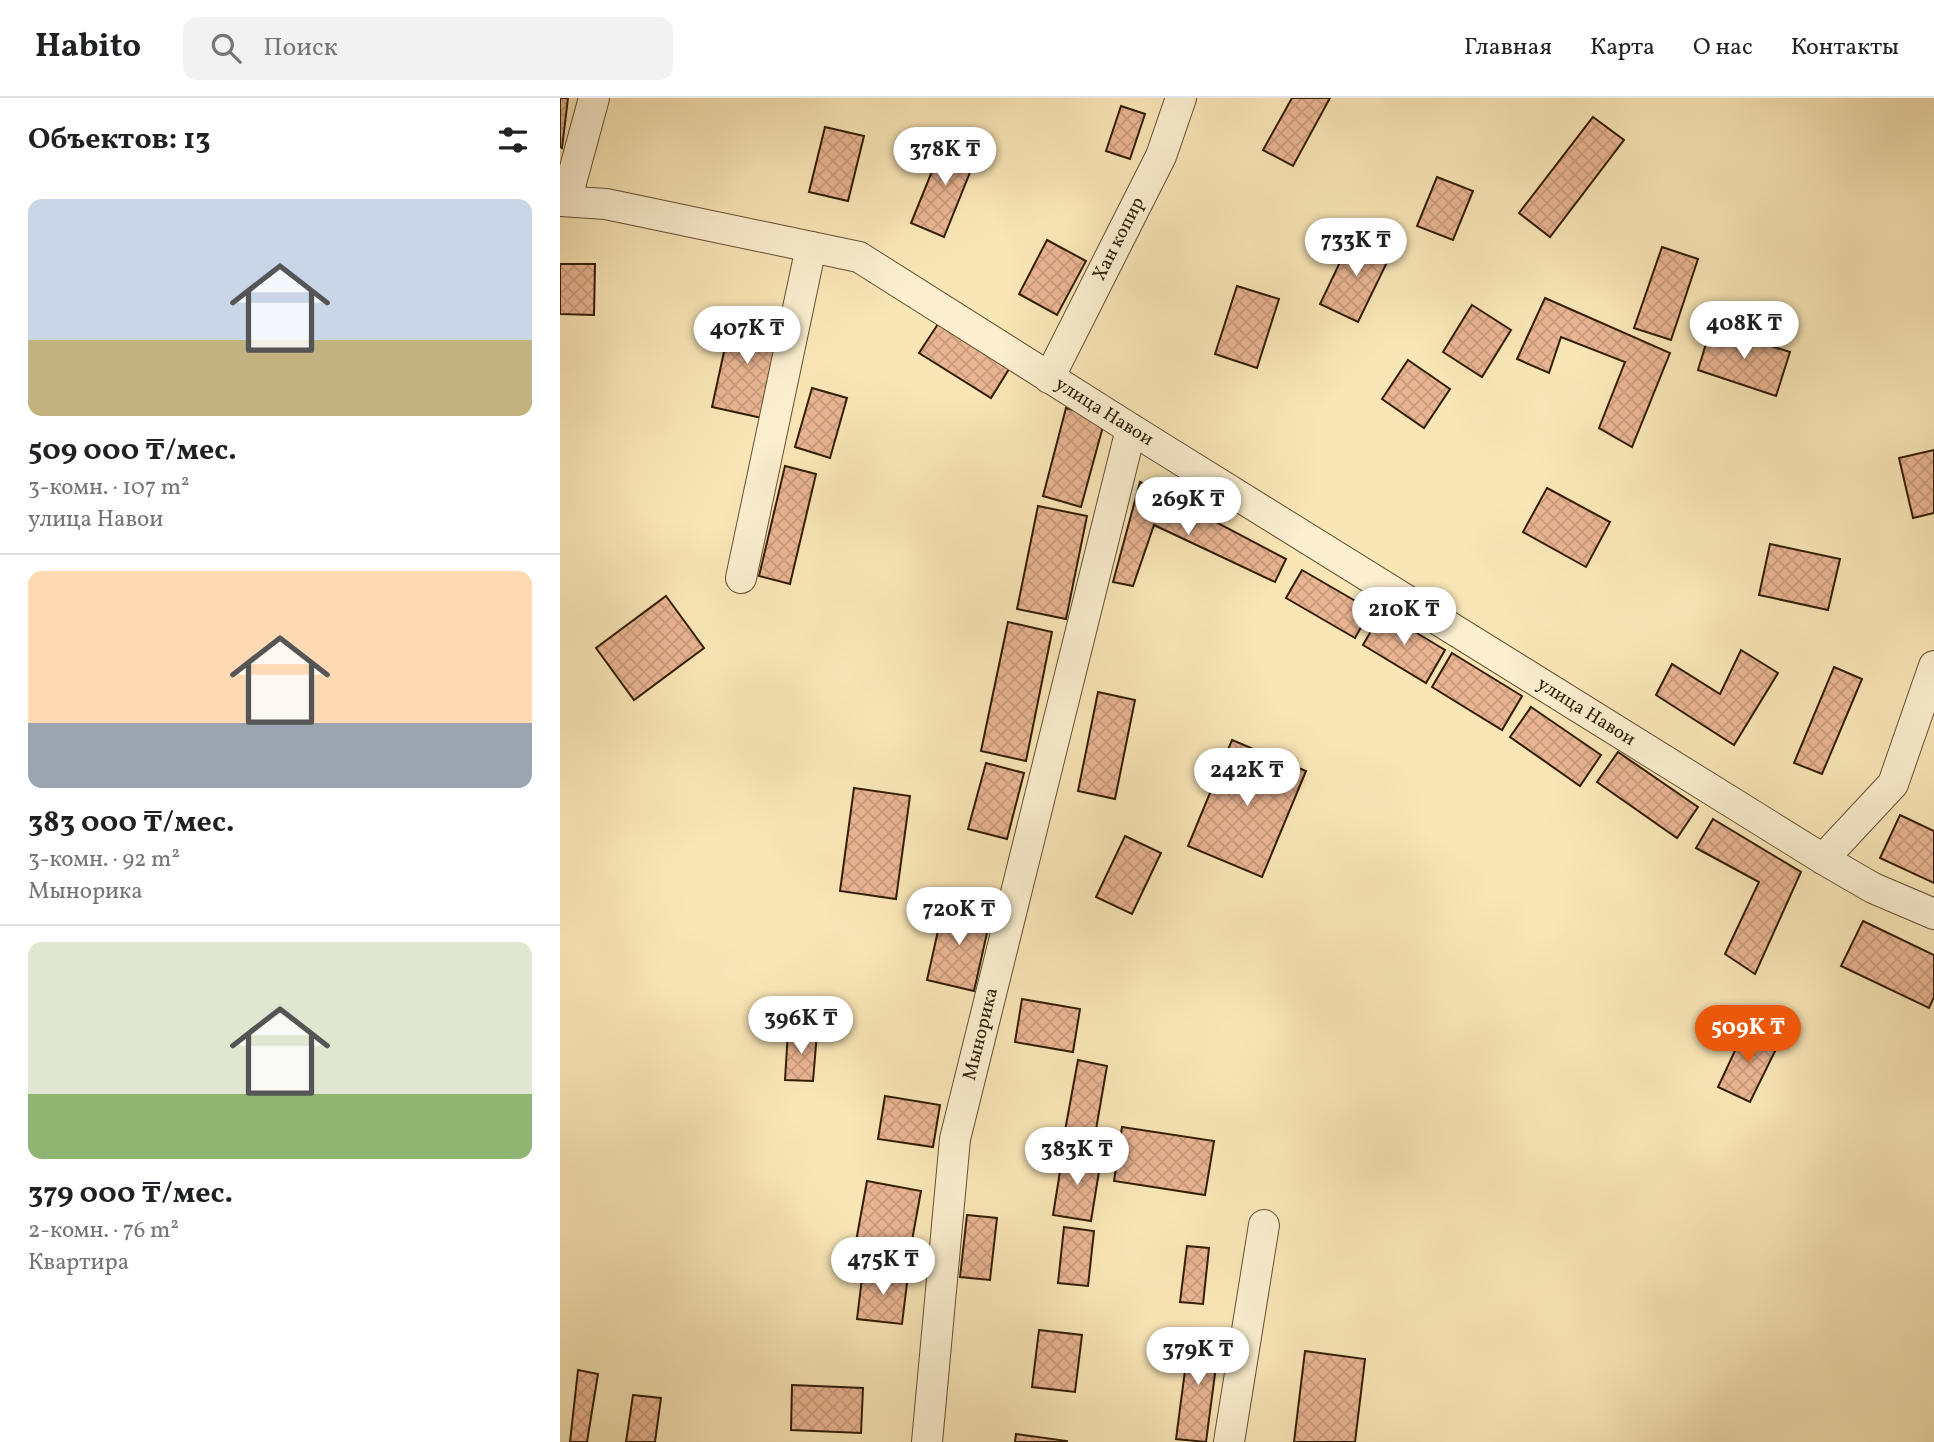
<!DOCTYPE html>
<html lang="ru">
<meta charset="utf-8">
<style>
body{margin:0;font-family:Vollkorn,serif;background:#f2f2f2;color:#202124;height:100vh;display:flex;flex-direction:column;font-size:26px;white-space:nowrap}
*{box-sizing:border-box;margin:0}
p{font-size:23px;color:#757577}
.icon{flex:none;width:38px;height:38px;fill:none;stroke:currentColor;stroke-width:2;stroke-linecap:round;stroke-linejoin:round}
.map{position:relative;flex:1;overflow:hidden}
.panel{display:flex;flex-direction:column;background:#fff;width:560px}
.panel>*{flex:none}
.price{position:absolute;translate:-50% -60px;padding:0 16px;border-radius:24px;background:#fff;color:#222;font-size:23px;line-height:46px;filter:drop-shadow(0 2px 4px #0008)}
.price::after{content:'';position:absolute;left:50%;top:42px;width:21px;height:16px;margin-left:-10px;background:inherit;clip-path:polygon(0 0,100% 0,50% 100%)}
.price.on{background:#ea580c;color:#fff}
ul{padding:0;list-style:none}
li{display:grid;align-content:center;gap:14px;height:371px;padding:0 28px}
li+li{border-top:2px solid #e0e0e0}
li span{display:grid;place-items:center;height:217px;border-radius:14px;color:#555}
li>.icon{margin-inline-start:auto}
span .icon{width:126px;height:126px;fill:#fffc;stroke-width:1}
li b{font-size:30px}
h2{display:flex;justify-content:space-between;align-items:center;height:84px;padding:0 28px;font-size:30px}
header{display:flex;align-items:center;gap:42px;box-sizing:border-box;height:98px;padding:0 35px;background:#fff;border-bottom:2px solid #e0e0e0}
header strong{font-size:33px}
nav{display:flex;gap:38px;margin-inline-start:auto;font-size:24px}
.search{width:490px;height:63px;background:#f2f2f2;display:flex;align-items:center;gap:18px;box-sizing:border-box;padding:0 24px;border-radius:14px;color:#757577;font-size:26px}
main{display:flex;flex:1;min-height:0}
.map>svg:first-child{display:block}
</style>
<header>
<strong>Habito</strong>
<div class="search"><svg class="icon" aria-label="search" viewBox="0 0 24 24"><circle cx="10" cy="10" r="6"/><path d="M15 15l6 6"/></svg>Поиск</div>
<nav><a>Главная</a><a>Карта</a><a>О нас</a><a>Контакты</a></nav>
</header>
<main>
<section class="panel">
<h2>Объектов: 13<svg class="icon" aria-label="filters" viewBox="0 0 24 24"><path d="M4 7h16M4 17h16"/><circle cx="9" cy="7" r="2"/><circle cx="15" cy="17" r="2"/></svg></h2>
<ul>
<li><span style="background:linear-gradient(#c9d6e8 65%,#c2b280 0)"><svg class="icon" aria-label="home" viewBox="0 0 24 24"><path d="M3 11l9-7 9 7M6 9v11h12V9"/></svg></span><div><b>509 000 ₸/мес.</b><p>3-комн. · 107 m²</p><p>улица Навои</p></div></li>
<li><span style="background:linear-gradient(#ffd9b3 70%,#9aa5b1 0)"><svg class="icon" aria-label="home" viewBox="0 0 24 24"><path d="M3 11l9-7 9 7M6 9v11h12V9"/></svg></span><div><b>383 000 ₸/мес.</b><p>3-комн. · 92 m²</p><p>Мынорика</p></div></li>
<li><span style="background:linear-gradient(#dfe7d0 70%,#8fb573 0)"><svg class="icon" aria-label="home" viewBox="0 0 24 24"><path d="M3 11l9-7 9 7M6 9v11h12V9"/></svg></span><div><b>379 000 ₸/мес.</b><p>2-комн. · 76 m²</p><p>Квартира</p></div></li>
</ul>
</section>
<div class="map">
<svg width="1374" height="1344" viewBox="0 0 1374 1344">
<defs>
<pattern id="building-cross-hatch" width="8" height="8" patternUnits="userSpaceOnUse" patternTransform="scale(1.75)"><rect width="8" height="8" fill="#eab593"/><path d="M0 0l8 8M0 8l8-8" fill="none" stroke="#c99b7d"/></pattern>
</defs>
<rect width="100%" height="100%" fill="#f9e6b7"/>
<filter id="stains"><feTurbulence type="fractalNoise" baseFrequency=".00286" numOctaves="4"/><feColorMatrix values="0 0 0 0 .2 0 0 0 0 .09 0 0 0 0 .02 0 0 0 .5 -.17"/></filter>
<radialGradient id="worn" r=".72"><stop offset=".6" stop-color="#630" stop-opacity="0"/><stop offset="1" stop-color="#630" stop-opacity=".3"/></radialGradient>
<g fill="url(#building-cross-hatch)" stroke="#321d05" stroke-width="2">
<path d="M 0,0 L 8,0 L 2,50 L 0,49 Z"/>
<path d="M 732,0 L 770,0 L 733,68 L 703,52 Z"/>
<path d="M 561,8 L 585,16 L 570,61 L 546,53 Z"/>
<path d="M 1033,19 L 1064,42 L 990,139 L 959,115 Z"/>
<path d="M 265,29 L 304,38 L 288,103 L 249,94 Z"/>
<path d="M 386,39 L 419,52 L 384,139 L 351,125 Z"/>
<path d="M 877,79 L 913,93 L 893,142 L 857,128 Z"/>
<path d="M 794,135 L 832,154 L 798,224 L 760,206 Z"/>
<path d="M 487,142 L 526,163 L 497,217 L 459,196 Z"/>
<path d="M 1102,149 L 1138,161 L 1111,242 L 1074,230 Z"/>
<path d="M 0,166 L 35,166 L 34,217 L 0,216 Z"/>
<path d="M 677,188 L 719,201 L 697,270 L 655,256 Z"/>
<path d="M 985,200 L 1110,255 L 1072,349 L 1039,330 L 1065,264 L 1001,239 L 989,275 L 957,261 Z"/>
<path d="M 912,207 L 951,232 L 922,279 L 883,254 Z"/>
<path d="M 172,217 L 222,228 L 202,320 L 152,309 Z"/>
<path d="M 378,226 L 449,271 L 431,300 L 359,255 Z"/>
<path d="M 1151,229 L 1230,254 L 1216,298 L 1138,272 Z"/>
<path d="M 848,262 L 890,291 L 864,330 L 822,301 Z"/>
<path d="M 252,290 L 287,300 L 270,360 L 235,349 Z"/>
<path d="M 506,310 L 545,321 L 521,409 L 483,398 Z"/>
<path d="M 1374,352 L 1374,415 L 1353,420 L 1339,360 Z"/>
<path d="M 225,368 L 256,376 L 230,486 L 199,478 Z"/>
<path d="M 580,384 L 726,461 L 715,484 L 594,427 L 573,488 L 553,484 Z"/>
<path d="M 987,390 L 1050,424 L 1026,469 L 963,434 Z"/>
<path d="M 478,408 L 527,418 L 506,521 L 457,511 Z"/>
<path d="M 1210,446 L 1280,461 L 1268,512 L 1199,497 Z"/>
<path d="M 742,472 L 811,512 L 795,540 L 726,500 Z"/>
<path d="M 106,498 L 144,550 L 74,602 L 36,550 Z"/>
<path d="M 822,514 L 885,552 L 866,585 L 803,547 Z"/>
<path d="M 448,524 L 492,534 L 466,663 L 421,653 Z"/>
<path d="M 1181,552 L 1218,575 L 1174,647 L 1096,597 L 1112,566 L 1160,596 Z"/>
<path d="M 892,555 L 962,598 L 942,632 L 872,589 Z"/>
<path d="M 1274,569 L 1302,581 L 1262,676 L 1234,665 Z"/>
<path d="M 538,594 L 575,602 L 555,701 L 518,693 Z"/>
<path d="M 971,609 L 1041,657 L 1020,688 L 950,639 Z"/>
<path d="M 672,642 L 746,673 L 702,779 L 628,748 Z"/>
<path d="M 1058,654 L 1138,709 L 1117,740 L 1037,684 Z"/>
<path d="M 426,665 L 464,675 L 447,741 L 408,731 Z"/>
<path d="M 294,690 L 350,698 L 336,801 L 280,793 Z"/>
<path d="M 1340,717 L 1374,733 L 1374,785 L 1320,760 Z"/>
<path d="M 1153,721 L 1241,774 L 1195,876 L 1165,856 L 1199,784 L 1136,750 Z"/>
<path d="M 565,738 L 601,755 L 572,816 L 536,799 Z"/>
<path d="M 384,806 L 431,817 L 414,893 L 367,882 Z"/>
<path d="M 1303,823 L 1374,857 L 1374,899 L 1369,910 L 1281,868 Z"/>
<path d="M 462,901 L 520,911 L 513,954 L 455,944 Z"/>
<path d="M 1186,929 L 1219,945 L 1190,1004 L 1158,989 Z"/>
<path d="M 228,933 L 257,935 L 253,983 L 225,982 Z"/>
<path d="M 518,962 L 547,968 L 534,1043 L 504,1038 Z"/>
<path d="M 325,998 L 380,1007 L 373,1049 L 318,1041 Z"/>
<path d="M 562,1029 L 654,1043 L 645,1097 L 554,1083 Z"/>
<path d="M 503,1055 L 541,1061 L 531,1123 L 493,1117 Z"/>
<path d="M 307,1083 L 361,1093 L 349,1159 L 295,1149 Z"/>
<path d="M 407,1117 L 437,1120 L 430,1182 L 400,1179 Z"/>
<path d="M 504,1129 L 534,1133 L 528,1188 L 498,1185 Z"/>
<path d="M 627,1148 L 649,1150 L 643,1206 L 620,1204 Z"/>
<path d="M 303,1172 L 348,1177 L 342,1226 L 297,1221 Z"/>
<path d="M 479,1232 L 522,1237 L 515,1294 L 472,1289 Z"/>
<path d="M 630,1234 L 660,1238 L 646,1344 L 616,1341 Z"/>
<path d="M 745,1253 L 805,1261 L 795,1344 L 734,1344 Z"/>
<path d="M 18,1272 L 38,1276 L 27,1344 L 10,1344 Z"/>
<path d="M 232,1287 L 303,1290 L 301,1335 L 231,1332 Z"/>
<path d="M 73,1297 L 101,1300 L 95,1344 L 66,1344 Z"/>
<path d="M 456,1336 L 507,1343 L 507,1344 L 455,1344 Z"/>
</g>
<g fill="none" stroke-linecap="round" stroke-linejoin="round">
<g stroke="#644f32" stroke-width="32">
<g id="street">
<path d="M 0,103 L 46,106 L 299,159 L 571,331 L 1263,761 L 1313,790 L 1374,816"/>
<path d="M 6,103 L 34,0"/>
<path d="M 489,280 L 601,58 L 621,0"/>
<path d="M 181,480 L 251,149"/>
<path d="M 1263,761 L 1333,686 L 1374,568"/>
<path d="M 367,1344 L 395,1041 L 571,331"/>
<path d="M 669,1344 L 704,1127"/>
</g>
</g>
<use href="#street" stroke="#fbefd0" stroke-width="30"/>
</g>
<g text-anchor="middle" dominant-baseline="central" stroke-width="7" stroke-linejoin="round" paint-order="stroke">
<g font-size="19" fill="#321d05" stroke="#fbefd0">
<text transform="translate(559 141) rotate(-63)">Хан копир</text>
<text transform="translate(544 314) rotate(32)">улица Навои</text>
<text transform="translate(1026 614) rotate(32)">улица Навои</text>
<text transform="translate(421 936) rotate(-76)">Мынорика</text>
</g>
</g>
<rect width="100%" height="100%" filter="url(#stains)"/>
<rect width="100%" height="100%" fill="url(#worn)"/>
</svg>
<b class="price" style="left:385px;top:89px">378K ₸</b>
<b class="price" style="left:796px;top:180px">733K ₸</b>
<b class="price" style="left:1184px;top:263px">408K ₸</b>
<b class="price" style="left:187px;top:268px">407K ₸</b>
<b class="price" style="left:628px;top:439px">269K ₸</b>
<b class="price" style="left:844px;top:549px">210K ₸</b>
<b class="price" style="left:687px;top:710px">242K ₸</b>
<b class="price" style="left:399px;top:849px">720K ₸</b>
<b class="price" style="left:241px;top:958px">396K ₸</b>
<b class="price on" style="left:1188px;top:967px">509K ₸</b>
<b class="price" style="left:517px;top:1089px">383K ₸</b>
<b class="price" style="left:323px;top:1199px">475K ₸</b>
<b class="price" style="left:638px;top:1289px">379K ₸</b>
</div>
</main>
